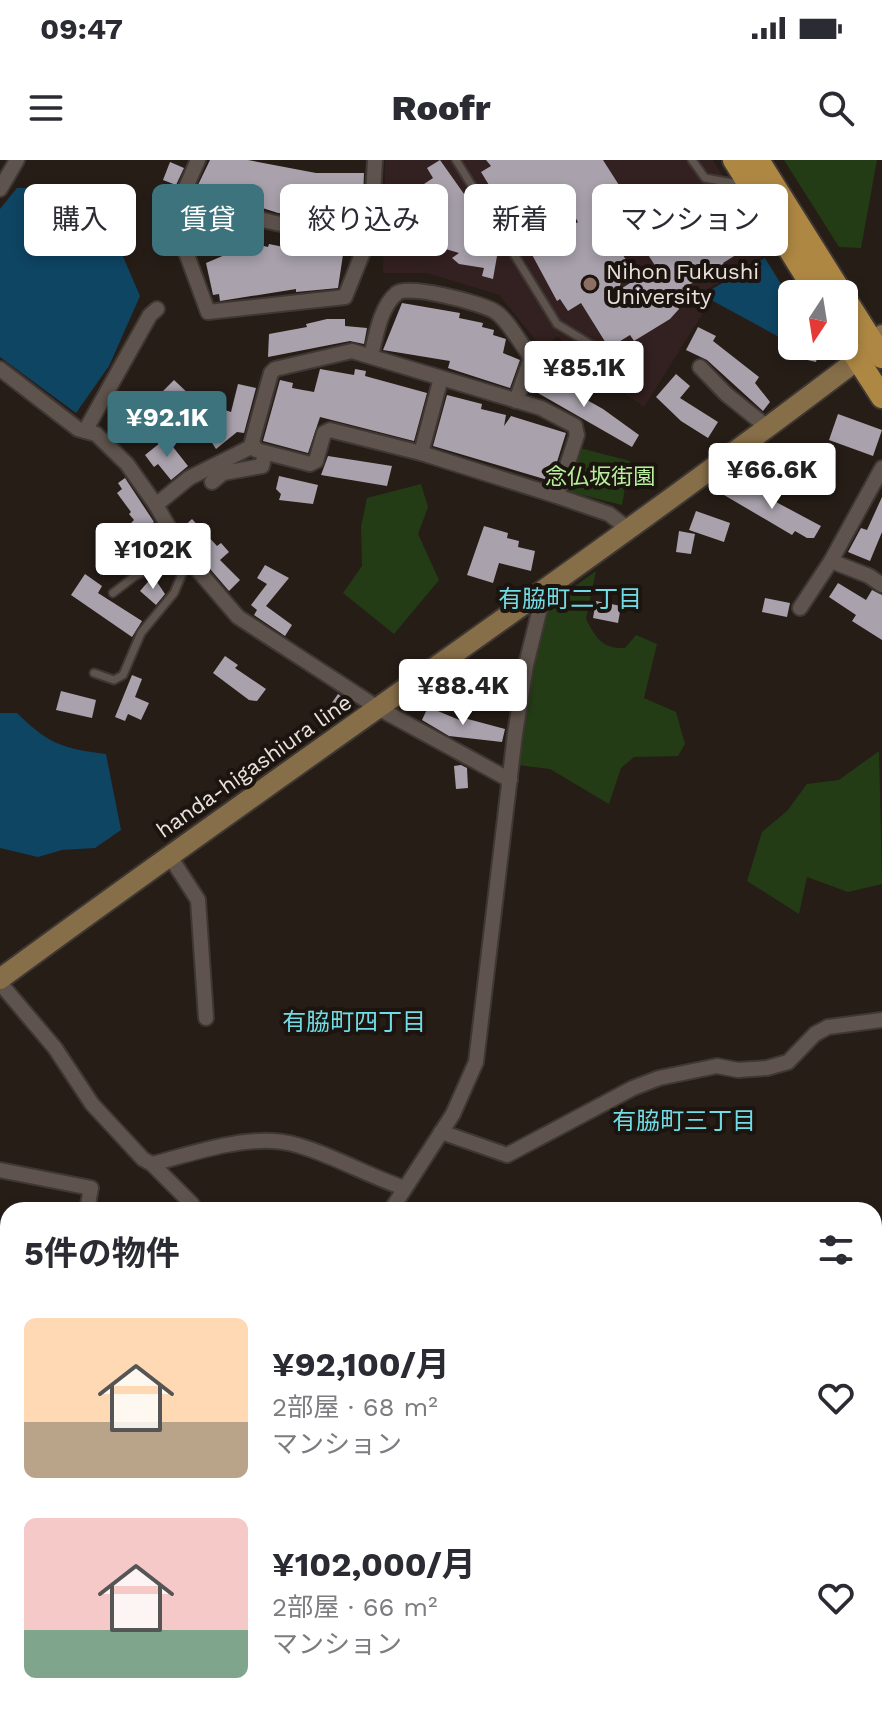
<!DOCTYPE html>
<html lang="ja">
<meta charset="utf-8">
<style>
body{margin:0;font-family:"Work Sans","Noto Sans JP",sans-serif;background:#f2f2f3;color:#2b2b33;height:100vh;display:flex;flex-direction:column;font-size:30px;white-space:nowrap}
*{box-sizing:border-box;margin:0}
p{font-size:26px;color:#7c7c81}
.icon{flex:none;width:44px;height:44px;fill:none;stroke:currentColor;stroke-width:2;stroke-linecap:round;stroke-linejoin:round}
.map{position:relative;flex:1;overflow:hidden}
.panel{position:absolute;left:0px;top:1042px;width:882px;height:512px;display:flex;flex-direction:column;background:#fff;border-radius:24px 24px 0 0;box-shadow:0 4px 12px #0003}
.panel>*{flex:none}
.top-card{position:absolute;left:24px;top:24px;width:834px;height:72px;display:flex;gap:16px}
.needle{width:52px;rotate:192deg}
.fabs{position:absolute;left:778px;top:120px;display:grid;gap:16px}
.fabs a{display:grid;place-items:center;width:80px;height:80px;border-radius:12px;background:#fff;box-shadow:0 4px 12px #0003;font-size:40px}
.price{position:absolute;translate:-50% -68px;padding:0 18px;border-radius:8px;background:#fff;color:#222;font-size:26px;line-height:52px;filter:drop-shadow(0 2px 4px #0008)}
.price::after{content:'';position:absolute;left:50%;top:48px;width:24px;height:18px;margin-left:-12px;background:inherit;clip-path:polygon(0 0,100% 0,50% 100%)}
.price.active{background:#3d737c;color:#fff}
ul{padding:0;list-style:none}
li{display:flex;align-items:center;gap:24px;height:200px;padding:0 24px}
li span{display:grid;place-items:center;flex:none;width:224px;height:160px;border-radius:12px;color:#555}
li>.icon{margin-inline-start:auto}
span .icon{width:96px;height:96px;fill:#fffc;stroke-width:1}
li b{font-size:34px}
h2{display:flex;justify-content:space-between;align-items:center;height:96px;padding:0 24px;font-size:34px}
.chip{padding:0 28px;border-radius:12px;background:#fff;box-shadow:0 4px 12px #0003;font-size:28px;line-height:72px}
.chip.active{background:#3d737c;color:#fff}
.status{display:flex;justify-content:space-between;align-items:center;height:56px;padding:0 40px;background:#fff;direction:ltr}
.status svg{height:22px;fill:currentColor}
header{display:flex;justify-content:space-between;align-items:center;height:104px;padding:0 24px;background:#fff;font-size:36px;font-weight:800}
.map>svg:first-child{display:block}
</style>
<div class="status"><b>09:47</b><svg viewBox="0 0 49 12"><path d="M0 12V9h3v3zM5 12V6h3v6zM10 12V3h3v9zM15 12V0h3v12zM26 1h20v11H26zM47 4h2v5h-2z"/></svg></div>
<header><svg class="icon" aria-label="menu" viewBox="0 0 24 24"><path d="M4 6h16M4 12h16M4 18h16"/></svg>Roofr<svg class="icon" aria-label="search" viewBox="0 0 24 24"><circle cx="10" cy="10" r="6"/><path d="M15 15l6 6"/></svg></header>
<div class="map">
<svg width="882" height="1554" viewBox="0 0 882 1554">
<rect width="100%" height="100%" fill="#261d17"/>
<g fill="#332020">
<path d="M 385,0 L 713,0 L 770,92 L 697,135 L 710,142 L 644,247 L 582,204 L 558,176 L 542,188 L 499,135 L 427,113 L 383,113 Z"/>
<path d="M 243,1546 L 326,1546 L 325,1554 L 278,1554 Z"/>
</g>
<g fill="#233c15">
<path d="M 784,0 L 877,0 L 861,88 L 839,87 Z"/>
<path d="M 580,288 L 630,301 L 622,345 L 570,332 Z"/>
<path d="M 421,324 L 428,347 L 418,374 L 439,420 L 394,474 L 343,433 L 362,406 L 361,367 L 367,338 Z"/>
<path d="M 596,411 L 586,459 C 596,478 602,489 625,488 L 636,475 L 657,484 L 644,538 L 676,552 L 685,584 L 678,596 L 634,597 L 621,608 L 609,644 L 550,609 L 518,605 L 533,504 L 550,444 Z"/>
<path d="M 879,591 L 882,724 L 848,732 L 807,717 L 799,754 L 747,721 L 762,672 L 787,651 L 807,624 L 839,620 Z"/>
</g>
<g fill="#0e4563">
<path d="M 17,28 L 38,28 L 118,85 L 140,136 L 109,206 L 76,253 L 0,197 L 0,49 Z"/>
<path d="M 765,98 L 792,142 L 792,184 L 702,135 Z"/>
<path d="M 0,553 L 17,553 C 48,584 64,589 106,594 L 121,670 L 95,688 L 62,690 L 38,697 L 0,688 Z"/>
</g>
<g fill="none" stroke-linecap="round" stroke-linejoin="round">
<g stroke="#0e4563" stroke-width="4">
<path d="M 0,1139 L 8,1141"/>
<path d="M 4,1383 L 8,1383"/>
</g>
</g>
<g fill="#a9a2ad" fill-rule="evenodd">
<path d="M 210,0 L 248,0 L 316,13 L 364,13 L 362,62 L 278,53 L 197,27 Z"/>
<path d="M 440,0 L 505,92 L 497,96 L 493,119 L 482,116 L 484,108 L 459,104 L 452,98 L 459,93 L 439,87 L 424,75 L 423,64 L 430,60 L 424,50 L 429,46 L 425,39 L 430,35 L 424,24 L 433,18 L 427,8 Z"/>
<path d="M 486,0 L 603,0 L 654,80 L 709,47 L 739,93 L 723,103 L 727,111 L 710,121 L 707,116 L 682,128 L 688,137 L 676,144 L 679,149 L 670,159 L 634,181 L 630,175 L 609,188 L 581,143 L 568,151 L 560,139 L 557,141 L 530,91 L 578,62 L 565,40 L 516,69 L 481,12 L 491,6 ZM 634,73 L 656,107 L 619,130 L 626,100 L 617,85 Z"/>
<path d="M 170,2 L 184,8 L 176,25 L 163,20 Z"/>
<path d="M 210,66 L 231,74 L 230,78 L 268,87 L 269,84 L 298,90 L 299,82 L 322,83 L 322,88 L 344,88 L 338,128 L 296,132 L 296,129 L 220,141 L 219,134 L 213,135 L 206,103 L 232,92 L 204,81 Z"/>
<path d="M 402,143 L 460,153 L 459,158 L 483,163 L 482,167 L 494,170 L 493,175 L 506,179 L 503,193 L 520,200 L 510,228 L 448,208 L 450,201 L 383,190 Z"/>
<path d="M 327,159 L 345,159 L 345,166 L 367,168 L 364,184 L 350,181 L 268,197 L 269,174 L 307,167 L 306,164 Z"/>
<path d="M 698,167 L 716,176 L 713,181 L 759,217 L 755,223 L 770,242 L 763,251 L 707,200 L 686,190 Z"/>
<path d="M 806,186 L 820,186 L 816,202 L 803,199 Z"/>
<path d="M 320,209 L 354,215 L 355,209 L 366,211 L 365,216 L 427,233 L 414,281 L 320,257 L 308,293 L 263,281 L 280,220 L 293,223 L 292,228 L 314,232 Z"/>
<path d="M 537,212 L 603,249 L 639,275 L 632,287 L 531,229 Z"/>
<path d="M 676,214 L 690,226 L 680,238 L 718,262 L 708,278 L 681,261 L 656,237 Z"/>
<path d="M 174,220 L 208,252 L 221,271 L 225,250 L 231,252 L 238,224 L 256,228 L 244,273 L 237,272 L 216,289 L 198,261 L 193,266 L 160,234 Z"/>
<path d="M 447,235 L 482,244 L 481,249 L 506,255 L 504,266 L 511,256 L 566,273 L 551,321 L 433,286 Z"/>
<path d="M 838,254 L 882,270 L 873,296 L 829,280 Z"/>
<path d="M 166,278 L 188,306 L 171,320 L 158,304 L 154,307 L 145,295 Z"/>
<path d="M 328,296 L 392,306 L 387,326 L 321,315 Z"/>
<path d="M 279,316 L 318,325 L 313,344 L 279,340 L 281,334 L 276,329 Z"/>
<path d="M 125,318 L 154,362 L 140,374 L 131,363 L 134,360 L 129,354 L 131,352 L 117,333 L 122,329 L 118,323 Z"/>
<path d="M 733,319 L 821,366 L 814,378 L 807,378 L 795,371 L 792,375 L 724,335 Z"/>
<path d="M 882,337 L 882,372 L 870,401 L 848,392 L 861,368 L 867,370 Z"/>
<path d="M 696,351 L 730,363 L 724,382 L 689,370 Z"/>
<path d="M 192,359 L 217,386 L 221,383 L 229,392 L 220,400 L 240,420 L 229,431 L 192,388 L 181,369 Z"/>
<path d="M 484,366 L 508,373 L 507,378 L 519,381 L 518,387 L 535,391 L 531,411 L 499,403 L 493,423 L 467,415 Z"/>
<path d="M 679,371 L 695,374 L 691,394 L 676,392 Z"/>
<path d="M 265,405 L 289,418 L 266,446 L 292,465 L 285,476 L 254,455 L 257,450 L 251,445 L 267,424 L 257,418 Z"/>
<path d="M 85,414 L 102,426 L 98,433 L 142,461 L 132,477 L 71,435 Z"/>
<path d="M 153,416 L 165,434 L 156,445 L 140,431 Z"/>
<path d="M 838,423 L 866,440 L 872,430 L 882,435 L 882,480 L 852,461 L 856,455 L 829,437 Z"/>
<path d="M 765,438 L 790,443 L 787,457 L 762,452 Z"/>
<path d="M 596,441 L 621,446 L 618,463 L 593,458 Z"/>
<path d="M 225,496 L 238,505 L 235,508 L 266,529 L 257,541 L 249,540 L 213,513 Z"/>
<path d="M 132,515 L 142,519 L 135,537 L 149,543 L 141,560 L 128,554 L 125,561 L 115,557 Z"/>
<path d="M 61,531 L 96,540 L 92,558 L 56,550 Z"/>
<path d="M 338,534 L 355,547 L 337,560 L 329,547 Z"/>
<path d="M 428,547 L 462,561 L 464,558 L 505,569 L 502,582 L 449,576 L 422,560 Z"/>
<path d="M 461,605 L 467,608 L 468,628 L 456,629 L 454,606 Z"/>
</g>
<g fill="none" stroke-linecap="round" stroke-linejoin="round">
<g stroke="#3f3734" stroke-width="11">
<g id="service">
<path d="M 456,0 L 557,164 L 618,201"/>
<path d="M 692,0 L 705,18 L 744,25"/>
<path d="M 113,433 L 135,416 L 184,394"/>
<path d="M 94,513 L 114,520 L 123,515 L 141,473 L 174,433 L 188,400"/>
</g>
</g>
<g stroke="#3f3734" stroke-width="18">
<g id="minor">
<path d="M 198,0 L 173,57 L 208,152 L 345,137 L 371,72 L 375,0"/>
<path d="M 0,29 L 17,0"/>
<path d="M 185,33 C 250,60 300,73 371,72"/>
<path d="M 371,196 C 376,176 380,147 397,133 C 408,124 481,143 494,151 C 507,158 519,182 529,194 L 530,201 L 516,241"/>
<path d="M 700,207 L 726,234 L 767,267"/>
<path d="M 0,209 L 78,269 L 96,274 L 127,304 L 156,345 L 184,394 L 238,457 L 378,548 L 510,620"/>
<path d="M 85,271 L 150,155 L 157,149"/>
<path d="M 421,293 L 441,218"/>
<path d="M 212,322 L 223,313 L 262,306 L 265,293"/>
<path d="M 557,336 L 421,293 L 330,270 L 324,273 L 316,301 L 310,304 L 256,290 L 252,282 L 271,213 L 275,209 L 352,191 L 541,248 L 575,266 L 577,275 L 557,336 L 609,354 L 627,368"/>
<path d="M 156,345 L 189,318 L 251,287"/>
<path d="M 831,401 L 869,416 L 882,425"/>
<path d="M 800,448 L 831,401 L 882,308"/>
<path d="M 169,695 L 198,740 L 206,858"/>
<path d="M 0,823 L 55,888 L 92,944 L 143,999 L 152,1004 C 191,994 232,979 273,981 C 310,982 366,1016 405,1028"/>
<path d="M 441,972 L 507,995 L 633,928 L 659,918 L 717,906 L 738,910 L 767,908 L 788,902 L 815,874 L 828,867 L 882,860"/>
<path d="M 152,1004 L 192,1044"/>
<path d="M 0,1010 L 91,1028 L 87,1050"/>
<path d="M 391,1050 L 453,954 L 476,902 L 515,574 L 526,505 L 544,432"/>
<path d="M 874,1109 L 882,1111"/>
<path d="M 0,1131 L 8,1133"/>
<path d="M 0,1257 L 8,1161"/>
<path d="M 0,1392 L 8,1392"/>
<path d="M 154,1546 L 156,1554"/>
<path d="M 64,1554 L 69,1546"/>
<path d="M 466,1554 L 470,1546"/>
</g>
</g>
<g stroke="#3f3734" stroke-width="24">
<path id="secondary" d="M 0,819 C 284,610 577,413 857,200 L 882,175"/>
</g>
<g stroke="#3f3734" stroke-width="26">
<g id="primary">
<path d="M 734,0 L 817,134"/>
<path d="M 758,0 L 842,134"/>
<path d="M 844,137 L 882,197"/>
<path d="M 844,178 L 882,237"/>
</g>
</g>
<use href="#service" stroke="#5f544d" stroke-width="7"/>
<use href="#minor" stroke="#5f544d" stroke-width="14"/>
<use href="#secondary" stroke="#866e48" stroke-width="20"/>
<use href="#primary" stroke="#ae8843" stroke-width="22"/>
</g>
<circle fill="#8d6e63" stroke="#1c140e" stroke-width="3" cx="590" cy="124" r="8"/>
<g text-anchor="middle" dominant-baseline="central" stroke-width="8" stroke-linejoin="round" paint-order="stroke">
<g font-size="22" fill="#e8e1dd" stroke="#1c140e" text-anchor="start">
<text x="606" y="111">Nihon Fukushi<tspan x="606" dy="25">University</tspan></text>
</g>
<g font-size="22" fill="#b7ef9c" stroke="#1c140e">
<text x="600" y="316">念仏坂街園</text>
</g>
<g font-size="22" fill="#e8e1dd" stroke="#1c140e">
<text transform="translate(254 606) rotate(-35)">handa-higashiura line</text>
</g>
<g font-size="24" fill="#71dce6" stroke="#1c140e">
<text x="570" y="439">有脇町二丁目</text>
<text x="354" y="862">有脇町四丁目</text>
<text x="684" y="961">有脇町三丁目</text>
</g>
</g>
</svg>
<div class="fabs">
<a><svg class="needle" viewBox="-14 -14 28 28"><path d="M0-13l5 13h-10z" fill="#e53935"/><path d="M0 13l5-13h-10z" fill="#7c7c81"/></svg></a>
</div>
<b class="price" style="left:584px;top:249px">¥85.1K</b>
<b class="price active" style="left:167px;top:299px">¥92.1K</b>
<b class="price" style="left:772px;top:351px">¥66.6K</b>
<b class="price" style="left:153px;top:431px">¥102K</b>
<b class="price" style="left:463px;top:567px">¥88.4K</b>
<div class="top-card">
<a class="chip">購入</a>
<a class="chip active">賃貸</a>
<a class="chip">絞り込み</a>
<a class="chip">新着</a>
<a class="chip">マンション</a>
</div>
<section class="panel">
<h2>5件の物件<svg class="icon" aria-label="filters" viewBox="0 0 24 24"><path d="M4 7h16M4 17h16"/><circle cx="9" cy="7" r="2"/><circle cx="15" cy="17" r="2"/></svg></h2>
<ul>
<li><span style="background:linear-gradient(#ffd9b3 65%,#b9a48a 0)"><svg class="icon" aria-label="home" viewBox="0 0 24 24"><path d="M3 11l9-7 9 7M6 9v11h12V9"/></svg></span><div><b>¥92,100/月</b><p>2部屋 · 68 m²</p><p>マンション</p></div><svg class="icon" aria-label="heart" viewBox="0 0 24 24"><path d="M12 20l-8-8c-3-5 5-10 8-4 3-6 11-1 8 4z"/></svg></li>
<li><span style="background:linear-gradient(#f6c9c9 70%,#7fa58c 0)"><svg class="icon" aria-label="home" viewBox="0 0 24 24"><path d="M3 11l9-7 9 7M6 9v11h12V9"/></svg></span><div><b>¥102,000/月</b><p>2部屋 · 66 m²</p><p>マンション</p></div><svg class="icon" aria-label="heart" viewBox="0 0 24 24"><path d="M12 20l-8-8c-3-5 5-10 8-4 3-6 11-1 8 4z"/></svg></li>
</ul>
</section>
</div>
